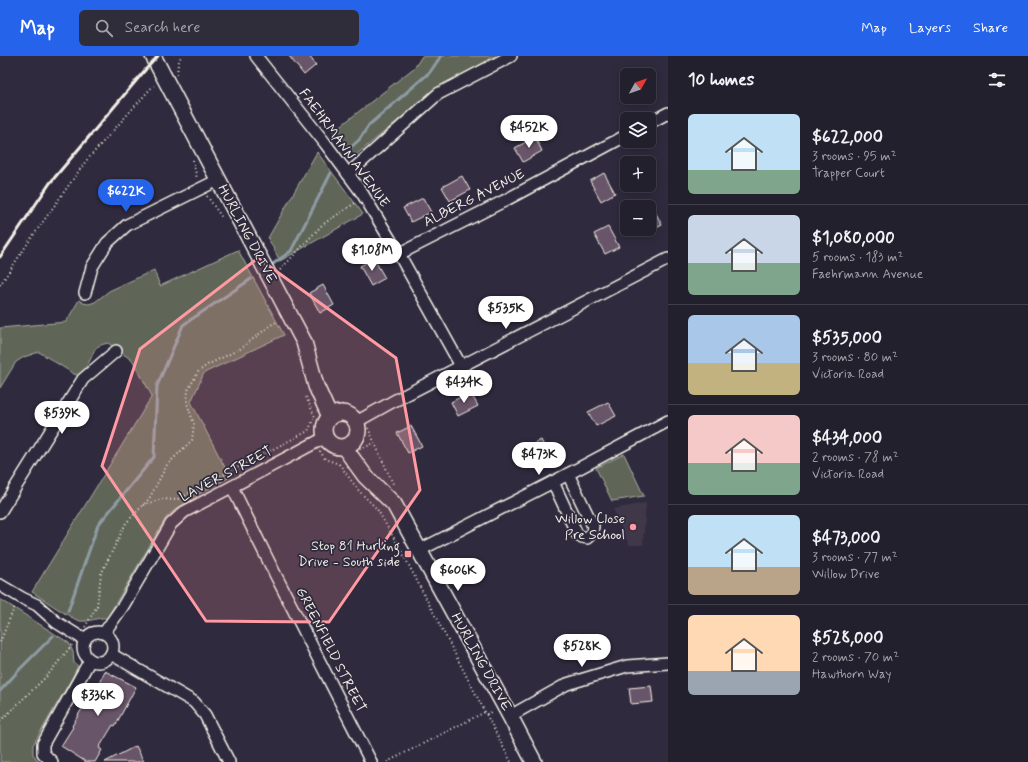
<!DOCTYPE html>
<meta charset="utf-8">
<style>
body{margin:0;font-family:Mynerve,sans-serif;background:#2f2d3a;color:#f1f3f6;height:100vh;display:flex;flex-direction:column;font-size:15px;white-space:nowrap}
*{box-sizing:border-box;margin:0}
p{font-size:13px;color:#a3a3aa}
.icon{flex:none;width:22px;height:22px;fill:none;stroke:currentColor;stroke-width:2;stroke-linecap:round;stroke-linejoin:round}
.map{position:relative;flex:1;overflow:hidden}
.details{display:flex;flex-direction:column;background:#23202e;width:360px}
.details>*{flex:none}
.needle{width:26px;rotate:50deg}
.fabs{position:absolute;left:620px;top:12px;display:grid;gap:8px}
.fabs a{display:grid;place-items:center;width:36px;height:36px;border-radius:6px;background:#23202e;box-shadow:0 2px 10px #0003,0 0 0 1px #403e4a;font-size:20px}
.price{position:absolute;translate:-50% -34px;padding:0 9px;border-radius:14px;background:#fff;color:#222;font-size:13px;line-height:26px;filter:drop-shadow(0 1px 2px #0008)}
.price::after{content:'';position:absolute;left:50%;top:24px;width:12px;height:9px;margin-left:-6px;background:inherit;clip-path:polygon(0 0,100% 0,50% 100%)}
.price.active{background:#2563eb;color:#fff}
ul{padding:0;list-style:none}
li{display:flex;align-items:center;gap:12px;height:100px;padding:0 20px}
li+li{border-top:1px solid #403e4a}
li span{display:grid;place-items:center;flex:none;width:112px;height:80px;border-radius:6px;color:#555}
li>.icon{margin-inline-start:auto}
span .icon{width:48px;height:48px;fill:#fffc;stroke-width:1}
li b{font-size:17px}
h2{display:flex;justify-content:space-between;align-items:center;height:48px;padding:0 20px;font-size:17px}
header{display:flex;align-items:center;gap:24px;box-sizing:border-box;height:56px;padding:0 20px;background:#2563eb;color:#fff}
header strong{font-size:19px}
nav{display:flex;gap:22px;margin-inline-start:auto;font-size:14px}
.search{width:280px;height:36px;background:#2f2d3a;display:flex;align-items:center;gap:10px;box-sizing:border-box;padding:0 14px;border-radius:6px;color:#a3a3aa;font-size:15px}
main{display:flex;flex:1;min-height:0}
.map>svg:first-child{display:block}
</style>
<header>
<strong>Map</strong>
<div class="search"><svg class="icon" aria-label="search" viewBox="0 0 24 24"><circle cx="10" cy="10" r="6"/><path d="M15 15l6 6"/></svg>Search here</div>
<nav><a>Map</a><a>Layers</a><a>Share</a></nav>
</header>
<main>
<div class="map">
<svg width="668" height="706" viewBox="0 0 668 706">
<rect width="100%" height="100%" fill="#2f2a3d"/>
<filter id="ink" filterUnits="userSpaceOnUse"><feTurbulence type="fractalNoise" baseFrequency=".025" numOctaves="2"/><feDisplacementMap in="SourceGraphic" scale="8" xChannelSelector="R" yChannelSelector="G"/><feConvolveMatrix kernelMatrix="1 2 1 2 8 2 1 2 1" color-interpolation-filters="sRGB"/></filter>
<g filter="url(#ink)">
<path fill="#40374a" d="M 646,447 L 643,489 L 629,489 L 613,453 Z"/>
<g fill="#5f6659" stroke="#aaaca0">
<path d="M 422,0 L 496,0 L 439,31 L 356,99 L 333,76 L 415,11 Z"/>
<path d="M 317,96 L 363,158 L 280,205 L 268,182 Z"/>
<path d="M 238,194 L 284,279 L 204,317 L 191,346 L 230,421 L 199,438 L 194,443 L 176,453 L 166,462 L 107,562 C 97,561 91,566 80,565 C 73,564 40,541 32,536 L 152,340 L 133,305 L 108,287 C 91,291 96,294 89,306 C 86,311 83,316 80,320 L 74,318 L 39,296 L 24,301 L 16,306 L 0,332 L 0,272 L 66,266 L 79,244 L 83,247 L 89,248 L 95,246 L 109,235 L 154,214 L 160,230 Z"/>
<path d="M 624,398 L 644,440 L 612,445 L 596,412 Z"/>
<path d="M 0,543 L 69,587 L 73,596 L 74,607 L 78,610 L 71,624 L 33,689 L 33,698 L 39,706 L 0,706 Z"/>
</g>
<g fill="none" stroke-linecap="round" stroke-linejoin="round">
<g stroke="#8f9ba4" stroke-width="3">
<path d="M 350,92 L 359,84 L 369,69 L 430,16 L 441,0"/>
<path d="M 273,208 L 291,195 L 331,117"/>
<path d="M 68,555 L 98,469 L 154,401 L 157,330 L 183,269 L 251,223"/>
<path d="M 0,635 L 20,613 L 53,580"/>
</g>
</g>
<g fill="#695469" stroke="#f4f1e8">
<path d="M 289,0 L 309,0 L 316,9 L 304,19 Z"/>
<path d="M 535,81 L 542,95 L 523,106 L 515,92 Z"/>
<path d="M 604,117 L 615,137 L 601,145 L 590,125 Z"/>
<path d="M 462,120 L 470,134 L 450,145 L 442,131 Z"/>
<path d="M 423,142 L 431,156 L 411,166 L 403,152 Z"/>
<path d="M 649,144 L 662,169 L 649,176 Z"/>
<path d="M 608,171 L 619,191 L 605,198 L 594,178 Z"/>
<path d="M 374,203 L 385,222 L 371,230 L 360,210 Z"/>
<path d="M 323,229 L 334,249 L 320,257 L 309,237 Z"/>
<path d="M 470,336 L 478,350 L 458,360 L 451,346 Z"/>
<path d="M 608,346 L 616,360 L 596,370 L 588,356 Z"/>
<path d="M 411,370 L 422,390 L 408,397 L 397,377 Z"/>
<path d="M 541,384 L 548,398 L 528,409 L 521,395 Z"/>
<path d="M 105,615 L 136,631 L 115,670 L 113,669 L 99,692 L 102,694 L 95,706 L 86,706 L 61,690 L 73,671 L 72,670 L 92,635 L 94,637 Z"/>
<path d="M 651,630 L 653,646 L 631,648 L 629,632 Z"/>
<path d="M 136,690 L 144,706 L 105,706 Z"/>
</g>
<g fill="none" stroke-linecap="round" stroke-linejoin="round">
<g stroke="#f4f1e8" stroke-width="14">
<g id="street">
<path d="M 256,0 L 325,87 L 362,137 L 399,198 L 461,310"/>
<path d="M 649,67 L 668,57"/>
<path d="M 348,118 L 438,38 L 511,0"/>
<path d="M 399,198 L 504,145 L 627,79"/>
<path d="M 85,237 L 92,211 L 107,187 L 127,169 L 218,124"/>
<path d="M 356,366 L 392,346 L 668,203"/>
<path d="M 553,426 L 577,478 L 582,481 L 587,482 L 592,477 L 593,470 L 568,418"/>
<path d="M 232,431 L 271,510 L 371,706"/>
<path d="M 0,456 L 83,323 L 116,295"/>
<path d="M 420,494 L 553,426 L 668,365"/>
<path d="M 0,529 L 22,542 L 37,549 L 56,566 L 85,584"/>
<circle cx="98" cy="591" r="15"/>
<path d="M 104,577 L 123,550 L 171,468 L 184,456 L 326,381"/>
<path d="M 111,598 L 194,646 L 205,659 L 229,706"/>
<path d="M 510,660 L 567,628 L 627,610 L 668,607"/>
<path d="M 52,706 L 43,697 L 43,688 L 90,604"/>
</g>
</g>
<g stroke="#f4f1e8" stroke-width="18">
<g id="secondary">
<path d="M 153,0 L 304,286 L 316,330 L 330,361"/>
<circle cx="341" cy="374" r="17"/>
<path d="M 344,391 L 365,420 L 394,448 L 510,660 L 534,706"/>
</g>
</g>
<g stroke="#f4f1e8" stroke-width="2" stroke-dasharray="1 3" stroke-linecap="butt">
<path d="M 177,18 L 178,8 L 181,0"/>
<path d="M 193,104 L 197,123"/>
<path d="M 207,140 L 223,163"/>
<path d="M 280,214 L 322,169 L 355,147"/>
<path d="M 0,229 L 30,184 L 86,105 L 152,31 L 154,30"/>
<path d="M 306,341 L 315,361 L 316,360"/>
<path d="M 338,349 L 341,348 L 353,355"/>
<path d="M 368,372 L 394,430"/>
<path d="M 360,393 L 375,387"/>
<path d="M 320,395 L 325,403 L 339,408"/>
<path d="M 339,408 L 359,435 L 377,453 L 403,498 L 511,706"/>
<path d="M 227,417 L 308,375 L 315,361"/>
<path d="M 143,449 L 162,443 L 176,444 L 227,417"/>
<path d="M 85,571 L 97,550 L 101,518 L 126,467 L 149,443 L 167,409 L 192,384 L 194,368 L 187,347 L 188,334 L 198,316 L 207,309 L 240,293 L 271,269 L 278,265"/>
<path d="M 0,586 L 15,550"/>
<path d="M 0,665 L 47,620 L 72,589"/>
<path d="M 387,706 L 485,656 L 487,658 L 493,655"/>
</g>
<use href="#street" stroke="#2f2a3d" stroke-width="11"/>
<use href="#secondary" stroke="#2f2a3d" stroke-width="15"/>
<path stroke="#f4f1e8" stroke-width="3" d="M 0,201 L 50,127 L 146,13 L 158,0"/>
</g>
</g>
<path fill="#ff9aa2" fill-opacity="0.2" stroke="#ff9aa2" stroke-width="3" stroke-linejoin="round" d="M 258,202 L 396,302 L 420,434 L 329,566 L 206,565 L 102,410 L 140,293 Z"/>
<g fill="#ff9aa2" stroke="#2f2a3d" stroke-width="1.5">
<circle cx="633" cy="471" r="4"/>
<rect x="404" y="494" width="8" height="8" rx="2"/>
</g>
<g text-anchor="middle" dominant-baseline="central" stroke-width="3.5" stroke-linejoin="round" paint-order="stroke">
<g font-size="14" fill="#f4f1e8" stroke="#2f2a3d">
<text transform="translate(344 92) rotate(54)">FAEHRMANN AVENUE</text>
<text transform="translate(474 142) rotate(-27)">ALBERG AVENUE</text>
<text transform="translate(247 178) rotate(62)">HURLING DRIVE</text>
<text transform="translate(226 418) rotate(-28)">LAVER STREET</text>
<text transform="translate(331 594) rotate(63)">GREENFIELD STREET</text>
<text transform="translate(481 606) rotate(61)">HURLING DRIVE</text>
</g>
<g font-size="14" fill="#f4f1e8" stroke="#2f2a3d" text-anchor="end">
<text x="625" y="463">Willow Close<tspan x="625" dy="16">Pre School</tspan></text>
<text x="400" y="490">Stop 81 Hurling<tspan x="400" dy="16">Drive - South side</tspan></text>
</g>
</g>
</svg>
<div class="fabs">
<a><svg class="needle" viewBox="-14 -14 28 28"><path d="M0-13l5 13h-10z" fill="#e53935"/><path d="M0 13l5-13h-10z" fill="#a3a3aa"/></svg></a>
<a><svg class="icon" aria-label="layers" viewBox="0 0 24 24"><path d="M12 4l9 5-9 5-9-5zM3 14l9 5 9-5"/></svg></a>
<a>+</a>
<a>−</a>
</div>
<b class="price" style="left:529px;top:93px">$452K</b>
<b class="price active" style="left:126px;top:157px">$622K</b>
<b class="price" style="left:372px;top:216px">$1.08M</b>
<b class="price" style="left:506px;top:274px">$535K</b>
<b class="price" style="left:464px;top:348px">$434K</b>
<b class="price" style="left:62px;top:379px">$539K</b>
<b class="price" style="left:539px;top:420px">$473K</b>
<b class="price" style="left:458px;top:536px">$606K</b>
<b class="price" style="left:582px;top:612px">$528K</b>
<b class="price" style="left:98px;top:661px">$336K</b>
</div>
<section class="details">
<h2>10 homes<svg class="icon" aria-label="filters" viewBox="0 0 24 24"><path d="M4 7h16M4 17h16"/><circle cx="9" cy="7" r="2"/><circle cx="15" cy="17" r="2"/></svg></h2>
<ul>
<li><span style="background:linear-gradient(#bfe0f5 70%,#7fa58c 0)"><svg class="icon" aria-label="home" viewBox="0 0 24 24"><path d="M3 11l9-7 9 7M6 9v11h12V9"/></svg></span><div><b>$622,000</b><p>3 rooms · 95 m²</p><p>Trapper Court</p></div></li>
<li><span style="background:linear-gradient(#c9d6e8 60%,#7fa58c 0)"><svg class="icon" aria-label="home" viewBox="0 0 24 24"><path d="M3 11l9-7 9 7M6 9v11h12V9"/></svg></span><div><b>$1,080,000</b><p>5 rooms · 183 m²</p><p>Faehrmann Avenue</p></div></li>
<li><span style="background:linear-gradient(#a9c7e8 60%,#c2b280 0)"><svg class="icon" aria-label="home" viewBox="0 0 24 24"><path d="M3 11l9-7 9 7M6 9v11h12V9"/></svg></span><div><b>$535,000</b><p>3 rooms · 80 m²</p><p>Victoria Road</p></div></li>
<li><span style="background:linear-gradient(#f6c9c9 60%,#7fa58c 0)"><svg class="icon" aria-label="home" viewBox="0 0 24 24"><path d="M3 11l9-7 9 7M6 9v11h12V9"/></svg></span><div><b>$434,000</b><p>2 rooms · 78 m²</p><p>Victoria Road</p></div></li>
<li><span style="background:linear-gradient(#bfe0f5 65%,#b9a48a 0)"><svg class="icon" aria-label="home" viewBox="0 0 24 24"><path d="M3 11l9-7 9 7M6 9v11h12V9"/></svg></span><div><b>$473,000</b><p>3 rooms · 77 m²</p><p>Willow Drive</p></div></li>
<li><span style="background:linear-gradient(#ffd9b3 70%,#9aa5b1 0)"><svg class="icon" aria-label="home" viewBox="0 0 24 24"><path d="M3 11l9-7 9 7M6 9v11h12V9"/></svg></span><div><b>$528,000</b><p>2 rooms · 70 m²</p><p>Hawthorn Way</p></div></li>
</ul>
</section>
</main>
